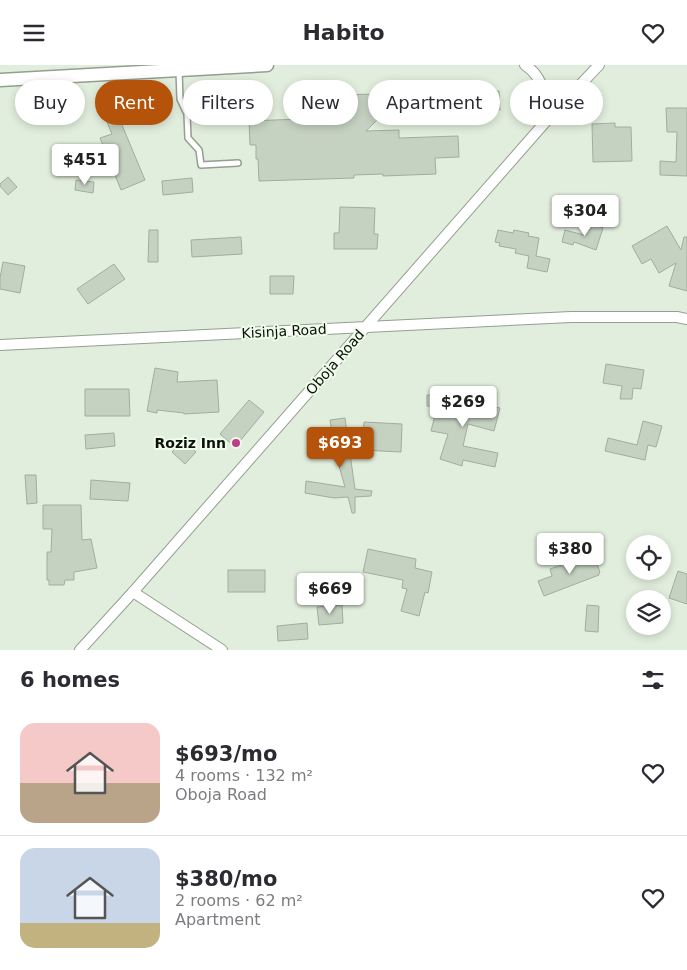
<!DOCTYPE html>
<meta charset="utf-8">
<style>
body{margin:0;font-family:"DejaVu Sans",sans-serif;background:#f2f2f3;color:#2b2b33;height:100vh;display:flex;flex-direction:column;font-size:19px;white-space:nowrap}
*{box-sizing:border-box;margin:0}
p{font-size:16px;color:#7c7c81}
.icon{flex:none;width:28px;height:28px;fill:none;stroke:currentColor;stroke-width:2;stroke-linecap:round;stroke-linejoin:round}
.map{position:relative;height:585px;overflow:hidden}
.panel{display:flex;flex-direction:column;background:#fff;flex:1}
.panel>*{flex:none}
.banner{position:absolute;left:15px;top:15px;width:658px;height:45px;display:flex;gap:10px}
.fabs{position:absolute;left:626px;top:470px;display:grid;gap:10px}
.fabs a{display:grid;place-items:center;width:45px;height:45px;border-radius:50%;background:#fff;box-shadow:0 2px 8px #0003;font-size:25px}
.price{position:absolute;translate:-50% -42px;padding:0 11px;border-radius:5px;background:#fff;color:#222;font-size:16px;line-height:32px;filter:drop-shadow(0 1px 2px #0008)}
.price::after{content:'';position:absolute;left:50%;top:30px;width:15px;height:11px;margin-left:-8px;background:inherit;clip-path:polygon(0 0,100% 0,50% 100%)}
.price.current{background:#b45309;color:#fff}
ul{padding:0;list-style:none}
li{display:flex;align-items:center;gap:15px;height:125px;padding:0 20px}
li+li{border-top:1px solid #e1e1e2}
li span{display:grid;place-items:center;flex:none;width:140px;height:100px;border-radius:15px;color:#555}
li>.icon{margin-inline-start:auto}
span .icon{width:60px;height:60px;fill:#fffc;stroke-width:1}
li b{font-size:21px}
h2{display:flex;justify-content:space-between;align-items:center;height:60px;padding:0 20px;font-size:21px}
.pill{padding:0 18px;border-radius:22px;background:#fff;box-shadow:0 2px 8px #0003;font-size:18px;line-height:45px}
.pill.current{background:#b45309;color:#fff}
header{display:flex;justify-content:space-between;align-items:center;height:65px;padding:0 20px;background:#fff;font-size:22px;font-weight:800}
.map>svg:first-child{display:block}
</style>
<header><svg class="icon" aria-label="menu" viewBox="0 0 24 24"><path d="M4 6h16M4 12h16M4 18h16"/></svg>Habito<svg class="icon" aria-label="heart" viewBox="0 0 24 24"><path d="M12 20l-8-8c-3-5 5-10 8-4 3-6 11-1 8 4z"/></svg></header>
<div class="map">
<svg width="687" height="585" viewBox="0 0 687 585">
<rect width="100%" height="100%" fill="#e2eedd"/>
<g fill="#c5d1c1" stroke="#a1ad9d">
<path d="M 481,26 L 499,26 L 500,45 L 482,46 Z"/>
<path d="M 383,29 L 389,43 L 366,66 L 399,65 L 399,73 L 458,71 L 459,92 L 435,93 L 436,109 L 383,111 L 383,109 L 354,110 L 354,113 L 259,116 L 258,94 L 256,94 L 256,80 L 250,80 L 249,56 L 326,53 L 319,40 L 328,30 Z"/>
<path d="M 666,43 L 687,43 L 687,111 L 660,110 L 660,96 L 676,97 L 677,67 L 667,67 Z"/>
<path d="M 119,53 L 145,115 L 121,125 L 100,73 L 112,69 L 107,57 Z"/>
<path d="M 615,58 L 615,62 L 631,62 L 632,96 L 593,97 L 592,59 Z"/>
<path d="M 8,112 L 17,122 L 8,130 L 0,121 L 0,119 Z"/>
<path d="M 192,113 L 193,127 L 163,130 L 162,116 Z"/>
<path d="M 76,115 L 94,117 L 93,128 L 75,125 Z"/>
<path d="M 600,139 L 613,142 L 610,156 L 597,153 Z"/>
<path d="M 340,142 L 375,143 L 374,169 L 378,169 L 377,184 L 334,184 L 334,168 L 339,168 Z"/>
<path d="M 588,158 L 603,163 L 596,185 L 574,177 L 573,180 L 562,177 L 565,165 L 584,170 Z"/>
<path d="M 667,161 L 681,185 L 684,172 L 687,172 L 687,226 L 669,221 L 676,198 L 659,208 L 651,194 L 642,199 L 632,181 Z"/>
<path d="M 149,165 L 158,165 L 158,197 L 148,197 Z"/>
<path d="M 498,165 L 513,168 L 514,165 L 529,168 L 528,171 L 539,173 L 536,191 L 550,194 L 547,207 L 527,203 L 529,191 L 515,188 L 516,184 L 499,181 L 500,178 L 495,177 Z"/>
<path d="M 241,172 L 242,189 L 192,192 L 191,175 Z"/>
<path d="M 3,197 L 25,201 L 20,228 L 0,224 L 0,213 Z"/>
<path d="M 114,199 L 125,214 L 88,239 L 77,224 Z"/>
<path d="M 270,211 L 294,211 L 293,229 L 270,229 Z"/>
<path d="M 606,299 L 644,305 L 641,324 L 633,323 L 632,334 L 620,334 L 622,321 L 603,318 Z"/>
<path d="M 155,303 L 178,307 L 177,317 L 217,315 L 219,347 L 184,349 L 184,348 L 157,345 L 157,348 L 147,346 Z"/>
<path d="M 85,324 L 129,324 L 130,351 L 85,351 Z"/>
<path d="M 427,330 L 447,331 L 500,343 L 494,366 L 468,359 L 463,381 L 498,388 L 495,402 L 463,395 L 462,401 L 440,394 L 448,369 L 431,366 L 437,342 L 427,341 Z"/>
<path d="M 249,335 L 264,347 L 235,382 L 220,369 Z"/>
<path d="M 345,353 L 355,424 L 372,426 L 371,431 L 355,432 L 355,448 L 352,448 L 348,432 L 334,433 L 305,428 L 306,416 L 345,422 L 335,387 L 330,355 Z"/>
<path d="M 643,356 L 662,361 L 656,382 L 648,380 L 645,395 L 605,386 L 608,373 L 637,380 Z"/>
<path d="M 364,357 L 402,359 L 401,387 L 362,385 Z"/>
<path d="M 114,368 L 115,381 L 86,384 L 85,370 Z"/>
<path d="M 183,375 L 196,387 L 185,399 L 172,387 Z"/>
<path d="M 25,410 L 36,410 L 37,438 L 27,439 Z"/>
<path d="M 91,415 L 130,418 L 128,436 L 90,434 Z"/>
<path d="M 43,440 L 81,440 L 82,475 L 91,474 L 97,503 L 74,507 L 74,515 L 65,515 L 64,520 L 49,520 L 49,515 L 47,515 L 47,487 L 51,487 L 52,464 L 43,464 Z"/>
<path d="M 368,484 L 416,494 L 415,503 L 432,507 L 428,528 L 425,527 L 419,551 L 401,546 L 407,524 L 402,523 L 403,515 L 363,507 Z"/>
<path d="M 593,489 L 600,507 L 599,508 L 599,510 L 544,531 L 538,516 L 552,511 L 550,504 Z"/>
<rect x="228" y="505" width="37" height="22"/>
<path d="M 678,506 L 687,509 L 687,539 L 669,533 Z"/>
<path d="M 342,540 L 343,558 L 319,560 L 317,542 Z"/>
<path d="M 587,540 L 599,541 L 598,567 L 585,566 Z"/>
<path d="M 307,558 L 308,574 L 278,576 L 277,561 Z"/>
</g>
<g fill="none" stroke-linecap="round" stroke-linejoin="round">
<g stroke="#939f8f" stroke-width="8">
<path id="service" d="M 179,5 L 180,34 L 187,49 L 188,73 L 199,85 L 201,100 L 238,98"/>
</g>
<g stroke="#939f8f" stroke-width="12">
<g id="minor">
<path d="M 525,0 C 544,12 546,34 548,54"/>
<path d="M 0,280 L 571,252 L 677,252 L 687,254"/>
<path d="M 133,527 L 222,585"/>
<path d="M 80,585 L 133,527 L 548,54 L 599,0"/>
</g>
</g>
<g stroke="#939f8f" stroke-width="15">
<path id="tertiary" d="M 0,15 L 267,0"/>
</g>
<use href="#service" stroke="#fff" stroke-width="5"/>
<use href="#minor" stroke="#fff" stroke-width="10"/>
<use href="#tertiary" stroke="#fff" stroke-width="12"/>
</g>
<circle fill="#bd3f8c" stroke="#effcea" stroke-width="2" cx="236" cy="378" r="5"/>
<g text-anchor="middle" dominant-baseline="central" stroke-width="4" stroke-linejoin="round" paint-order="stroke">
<g font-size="14" fill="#0c100b" stroke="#effcea">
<text transform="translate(284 266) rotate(-3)">Kisinja Road</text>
<text transform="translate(335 297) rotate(-49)">Oboja Road</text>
</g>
<g font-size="14" font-weight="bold" fill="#0c100b" stroke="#effcea" text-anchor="end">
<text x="226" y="378">Roziz Inn</text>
</g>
</g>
</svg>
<div class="fabs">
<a><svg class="icon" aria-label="locate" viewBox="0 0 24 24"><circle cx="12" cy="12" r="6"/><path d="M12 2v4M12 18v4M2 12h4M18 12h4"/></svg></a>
<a><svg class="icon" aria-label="layers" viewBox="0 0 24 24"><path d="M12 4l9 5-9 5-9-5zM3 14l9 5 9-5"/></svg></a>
</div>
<b class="price" style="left:85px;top:121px">$451</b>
<b class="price" style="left:585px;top:172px">$304</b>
<b class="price" style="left:463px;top:363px">$269</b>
<b class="price current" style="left:340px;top:404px">$693</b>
<b class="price" style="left:570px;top:510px">$380</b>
<b class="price" style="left:330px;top:550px">$669</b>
<div class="banner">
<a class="pill">Buy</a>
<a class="pill current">Rent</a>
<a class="pill">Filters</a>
<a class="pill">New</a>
<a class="pill">Apartment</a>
<a class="pill">House</a>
</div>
</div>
<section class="panel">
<h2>6 homes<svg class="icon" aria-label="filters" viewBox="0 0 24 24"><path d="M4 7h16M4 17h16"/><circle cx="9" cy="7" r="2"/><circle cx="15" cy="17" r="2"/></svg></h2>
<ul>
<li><span style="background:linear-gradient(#f6c9c9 60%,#b9a48a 0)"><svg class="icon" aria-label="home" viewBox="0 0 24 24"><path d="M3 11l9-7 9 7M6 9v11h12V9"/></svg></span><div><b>$693/mo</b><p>4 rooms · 132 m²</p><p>Oboja Road</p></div><svg class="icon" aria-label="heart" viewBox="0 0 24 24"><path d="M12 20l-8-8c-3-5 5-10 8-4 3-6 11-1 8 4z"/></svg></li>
<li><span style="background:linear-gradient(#c9d6e8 75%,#c2b280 0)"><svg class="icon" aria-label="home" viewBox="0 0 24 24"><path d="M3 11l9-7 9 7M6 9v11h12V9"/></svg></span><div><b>$380/mo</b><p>2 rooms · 62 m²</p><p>Apartment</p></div><svg class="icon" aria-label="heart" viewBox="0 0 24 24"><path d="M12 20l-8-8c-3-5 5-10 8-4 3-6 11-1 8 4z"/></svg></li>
</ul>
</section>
